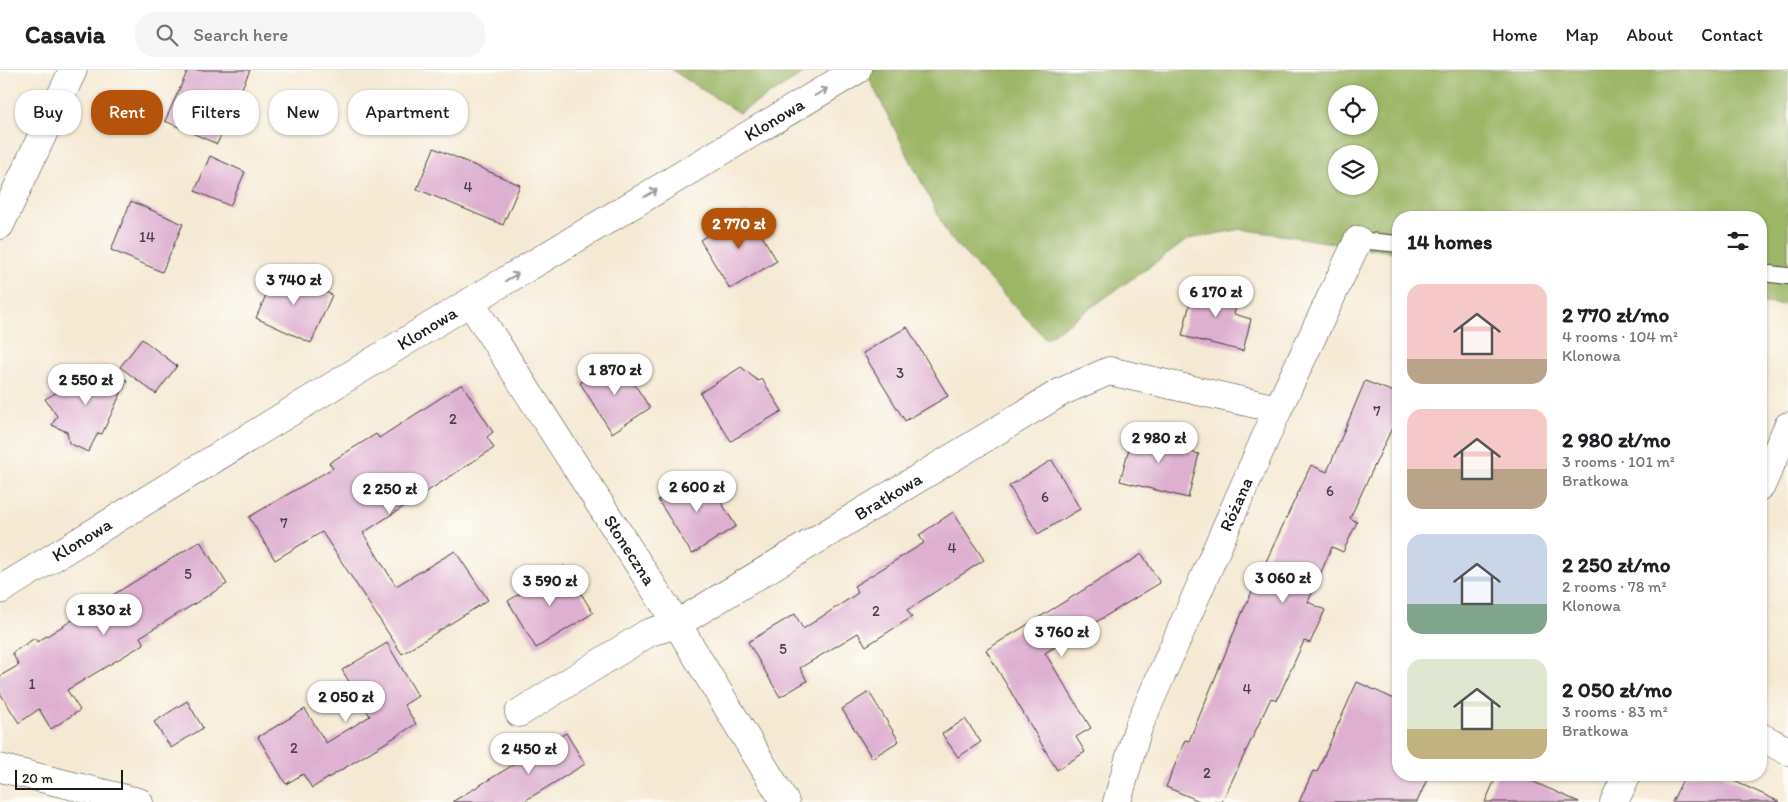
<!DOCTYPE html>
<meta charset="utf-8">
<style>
body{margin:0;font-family:Itim,sans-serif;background:#f6f6f6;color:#202124;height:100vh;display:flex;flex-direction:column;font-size:19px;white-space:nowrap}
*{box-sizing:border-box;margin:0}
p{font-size:16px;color:#757577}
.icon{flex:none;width:28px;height:28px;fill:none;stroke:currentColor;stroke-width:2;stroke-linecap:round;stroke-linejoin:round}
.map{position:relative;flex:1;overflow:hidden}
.sheet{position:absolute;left:1392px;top:141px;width:375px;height:570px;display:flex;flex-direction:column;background:#fff;border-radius:20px;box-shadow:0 1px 4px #0004}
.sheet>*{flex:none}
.top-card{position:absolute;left:15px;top:20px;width:475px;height:45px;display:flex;gap:10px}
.buttons{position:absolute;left:1328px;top:15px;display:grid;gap:10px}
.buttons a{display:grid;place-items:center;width:50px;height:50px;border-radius:50%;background:#fff;box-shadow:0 1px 4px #0004;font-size:25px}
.scale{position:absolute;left:15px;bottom:12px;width:108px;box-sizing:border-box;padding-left:5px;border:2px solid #1c1c1c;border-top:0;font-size:14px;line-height:18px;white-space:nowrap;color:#1c1c1c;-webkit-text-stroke:4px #fdfcf7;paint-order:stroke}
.price{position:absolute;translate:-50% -42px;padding:0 11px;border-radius:18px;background:#fff;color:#222;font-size:16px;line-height:32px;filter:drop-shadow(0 1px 2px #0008)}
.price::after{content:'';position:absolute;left:50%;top:30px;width:15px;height:11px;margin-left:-8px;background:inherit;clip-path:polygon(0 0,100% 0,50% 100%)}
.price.active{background:#b45309;color:#fff}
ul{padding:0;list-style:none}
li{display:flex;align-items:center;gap:15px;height:125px;padding:0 15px}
li span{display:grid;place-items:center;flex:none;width:140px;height:100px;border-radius:15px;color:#555}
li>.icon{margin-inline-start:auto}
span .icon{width:60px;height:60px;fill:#fffc;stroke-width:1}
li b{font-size:21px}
h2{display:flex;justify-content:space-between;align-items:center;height:60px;padding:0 15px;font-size:21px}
.tag{padding:0 18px;border-radius:20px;background:#fff;box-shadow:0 1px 4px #0004;font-size:18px;line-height:45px}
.tag.active{background:#b45309;color:#fff}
header{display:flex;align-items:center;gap:30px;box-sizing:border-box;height:70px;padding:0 25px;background:#fff;border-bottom:1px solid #e0e0e0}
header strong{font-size:24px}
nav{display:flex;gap:28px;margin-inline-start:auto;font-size:18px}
.search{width:350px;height:45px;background:#f6f6f6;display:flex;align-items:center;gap:12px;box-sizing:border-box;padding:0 18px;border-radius:20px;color:#757577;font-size:19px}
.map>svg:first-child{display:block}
</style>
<header>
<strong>Casavia</strong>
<div class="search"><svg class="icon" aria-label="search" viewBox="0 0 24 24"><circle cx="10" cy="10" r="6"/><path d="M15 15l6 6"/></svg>Search here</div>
<nav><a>Home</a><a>Map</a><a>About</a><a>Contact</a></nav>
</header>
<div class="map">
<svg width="1788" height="732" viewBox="0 0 1788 732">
<rect width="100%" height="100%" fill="#fdfcf7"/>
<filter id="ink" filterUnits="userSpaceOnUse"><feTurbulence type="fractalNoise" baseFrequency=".02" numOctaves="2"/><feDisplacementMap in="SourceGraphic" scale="10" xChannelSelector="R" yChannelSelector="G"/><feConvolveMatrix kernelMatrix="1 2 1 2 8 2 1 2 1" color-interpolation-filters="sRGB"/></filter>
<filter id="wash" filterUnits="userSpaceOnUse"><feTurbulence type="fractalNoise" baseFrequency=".0096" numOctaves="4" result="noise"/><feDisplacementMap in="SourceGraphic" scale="20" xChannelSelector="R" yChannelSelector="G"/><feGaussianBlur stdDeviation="1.12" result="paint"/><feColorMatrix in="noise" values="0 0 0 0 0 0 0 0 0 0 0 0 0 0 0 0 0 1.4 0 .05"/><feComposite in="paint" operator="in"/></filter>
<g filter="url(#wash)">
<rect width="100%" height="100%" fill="#f4e9d3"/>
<g fill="#9cb566" stroke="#5c6841" fill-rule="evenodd">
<path d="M 672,0 L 810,0 L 739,43 Z"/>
<path d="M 865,0 L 1788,0 L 1788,235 L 1761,233 L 1761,148 L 1399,148 L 1399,183 L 1241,159 L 1189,169 L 1046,269 L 949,167 ZM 1336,24 L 1369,24 L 1369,56 L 1336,56 ZM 1336,84 L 1369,84 L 1369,116 L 1336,116 Z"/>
</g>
<g id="blocks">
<g fill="#deb0d0">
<path d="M 188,0 L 250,0 L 217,74 L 165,51 Z"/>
<path d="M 434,78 L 520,115 L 503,155 L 417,119 Z"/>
<path d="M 210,86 L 245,102 L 230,136 L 195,121 Z"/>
<path d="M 131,131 L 183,154 L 162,202 L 111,180 Z"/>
<path d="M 747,141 L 777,191 L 730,219 L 700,170 Z"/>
<path d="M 277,200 L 332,225 L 311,273 L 256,248 Z"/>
<path d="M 1195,212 L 1240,223 L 1234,244 L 1251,249 L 1243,281 L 1182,266 Z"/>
<path d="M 907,257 L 948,326 L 905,351 L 863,283 Z"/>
<path d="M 142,269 L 177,296 L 156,324 L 120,297 Z"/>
<path d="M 618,289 L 650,338 L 612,363 L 580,313 Z"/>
<path d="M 741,297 L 758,311 L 762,309 L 782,341 L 731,371 L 700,323 Z"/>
<path d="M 95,301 L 127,310 L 102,364 L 98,363 L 88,382 L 69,373 L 67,362 L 52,355 L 57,346 L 45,329 L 68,316 L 73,306 Z"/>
<path d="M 1365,311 L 1399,324 L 1399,343 L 1350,448 L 1357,452 L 1343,482 L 1332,477 L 1308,532 L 1325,540 L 1310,573 L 1304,571 L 1277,630 L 1271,628 L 1222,732 L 1202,732 L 1166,717 L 1185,670 L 1189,671 L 1242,543 L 1311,395 L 1327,402 Z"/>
<path d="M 462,314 L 493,362 L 487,367 L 494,378 L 363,463 L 396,516 L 455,481 L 488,530 L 402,584 L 322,462 L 275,490 L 249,447 L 333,398 L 329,393 L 376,364 L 379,368 Z"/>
<path d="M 1135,357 L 1172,366 L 1169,377 L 1199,384 L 1188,428 L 1120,411 Z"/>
<path d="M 1052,390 L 1080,439 L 1038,464 L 1009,416 Z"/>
<path d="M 702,402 L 736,456 L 692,484 L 658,430 Z"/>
<path d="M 953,442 L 984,490 L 907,540 L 912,547 L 866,576 L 858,563 L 800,598 L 807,611 L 780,627 L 748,572 L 795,544 L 803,559 L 858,523 L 854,516 L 924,473 L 919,465 Z"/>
<path d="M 200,471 L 227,514 L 140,567 L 144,574 L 67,620 L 80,640 L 51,659 L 39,639 L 19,653 L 0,623 L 0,606 L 19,595 L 12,583 L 35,568 L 37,572 Z"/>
<path d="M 1142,484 L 1160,513 L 1045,583 L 1091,658 L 1076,667 L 1085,682 L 1057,700 L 986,580 Z"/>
<path d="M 564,496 L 593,543 L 536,578 L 508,531 Z"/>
<path d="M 387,573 L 418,626 L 404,635 L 416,654 L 312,718 L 303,704 L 286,714 L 258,667 L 305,639 L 326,673 L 370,646 L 342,600 Z"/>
<path d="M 1357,612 L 1399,631 L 1399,705 L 1429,705 L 1417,732 L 1299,732 L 1313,701 L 1317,702 Z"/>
<path d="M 869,622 L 899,671 L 872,688 L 842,639 Z"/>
<path d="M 187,631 L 203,658 L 171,678 L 154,652 Z"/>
<path d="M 965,649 L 981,672 L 958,687 L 942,664 Z"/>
<path d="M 566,663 L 585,694 L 523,732 L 452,732 Z"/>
<path d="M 1497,705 L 1518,705 L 1579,732 L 1485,732 Z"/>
<path d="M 1685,705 L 1721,705 L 1780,732 L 1672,732 Z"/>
</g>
</g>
</g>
<g filter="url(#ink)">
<use href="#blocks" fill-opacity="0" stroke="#3c3b37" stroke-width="1"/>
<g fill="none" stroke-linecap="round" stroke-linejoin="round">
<g stroke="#3c3b37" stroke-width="18">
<g id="service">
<path d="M 1358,170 L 1399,174"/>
<path d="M 1761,203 L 1788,206"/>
</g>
</g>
<g stroke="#3c3b37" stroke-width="29">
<g id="minor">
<path d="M 0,155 L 73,0"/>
<path id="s1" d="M 470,232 L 677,554 L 785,732"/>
<path d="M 1761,416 L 1788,356"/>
<path id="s2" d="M 0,520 L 470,232 L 857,0"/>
<path id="s3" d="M 519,643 L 648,563 L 677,554 L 1061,322 L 1109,301 L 1278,339"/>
<path d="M 1761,667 L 1788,681"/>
<path d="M 0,698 L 139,732"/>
<path id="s4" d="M 1117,732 L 1138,658 L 1278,339 L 1358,170"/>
<path d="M 1614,732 L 1627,705"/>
</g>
</g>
<use href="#service" stroke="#fff" stroke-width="16"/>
<use href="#minor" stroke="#fff" stroke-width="28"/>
</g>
<defs><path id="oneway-shaft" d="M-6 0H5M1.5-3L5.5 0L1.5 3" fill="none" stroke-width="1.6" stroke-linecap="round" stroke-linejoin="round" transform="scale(1.25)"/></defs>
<g stroke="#999">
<use href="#oneway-shaft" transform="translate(821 22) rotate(-31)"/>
<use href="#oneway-shaft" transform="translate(651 123) rotate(-31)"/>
<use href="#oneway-shaft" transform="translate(512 207) rotate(-31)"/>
</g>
</g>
<g text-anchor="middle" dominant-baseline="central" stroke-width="4" stroke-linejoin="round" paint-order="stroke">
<g font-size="15" fill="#4c4149">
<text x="468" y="117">4</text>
<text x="147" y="167">14</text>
<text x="900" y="303">3</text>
<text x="1377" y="341">7</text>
<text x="453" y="349">2</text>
<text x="1330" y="421">6</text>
<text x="1045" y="427">6</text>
<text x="284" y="453">7</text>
<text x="952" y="478">4</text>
<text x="188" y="504">5</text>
<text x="876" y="541">2</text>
<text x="783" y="579">5</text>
<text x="32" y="614">1</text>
<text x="1247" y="619">4</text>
<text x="294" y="678">2</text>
<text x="1207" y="703">2</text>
</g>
<g font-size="18" fill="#1c1c1c" stroke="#fdfcf7">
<text stroke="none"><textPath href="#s2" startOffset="906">Klonowa</textPath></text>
<text stroke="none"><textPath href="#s2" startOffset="501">Klonowa</textPath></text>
<text stroke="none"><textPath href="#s3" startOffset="429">Bratkowa</textPath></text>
<text stroke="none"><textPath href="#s4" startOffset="321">Różana</textPath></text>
<text stroke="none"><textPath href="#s2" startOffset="96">Klonowa</textPath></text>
<text stroke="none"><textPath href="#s1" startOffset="295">Słoneczna</textPath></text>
</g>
</g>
</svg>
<div class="buttons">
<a><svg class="icon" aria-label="locate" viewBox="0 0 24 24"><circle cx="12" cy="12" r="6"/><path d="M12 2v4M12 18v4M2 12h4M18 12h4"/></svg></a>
<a><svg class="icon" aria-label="layers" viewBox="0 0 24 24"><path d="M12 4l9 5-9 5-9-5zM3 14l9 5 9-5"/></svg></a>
</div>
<div class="scale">20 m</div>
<b class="price active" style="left:739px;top:180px">2 770 zł</b>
<b class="price" style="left:294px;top:236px">3 740 zł</b>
<b class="price" style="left:1216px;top:248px">6 170 zł</b>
<b class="price" style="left:615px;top:326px">1 870 zł</b>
<b class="price" style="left:86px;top:336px">2 550 zł</b>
<b class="price" style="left:1159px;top:394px">2 980 zł</b>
<b class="price" style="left:697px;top:443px">2 600 zł</b>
<b class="price" style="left:390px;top:445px">2 250 zł</b>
<b class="price" style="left:1283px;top:534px">3 060 zł</b>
<b class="price" style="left:550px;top:537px">3 590 zł</b>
<b class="price" style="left:104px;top:566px">1 830 zł</b>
<b class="price" style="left:1062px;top:588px">3 760 zł</b>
<b class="price" style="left:346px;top:653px">2 050 zł</b>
<b class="price" style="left:529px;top:705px">2 450 zł</b>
<div class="top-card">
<a class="tag">Buy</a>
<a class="tag active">Rent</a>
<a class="tag">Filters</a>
<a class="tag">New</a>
<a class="tag">Apartment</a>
</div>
<section class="sheet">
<h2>14 homes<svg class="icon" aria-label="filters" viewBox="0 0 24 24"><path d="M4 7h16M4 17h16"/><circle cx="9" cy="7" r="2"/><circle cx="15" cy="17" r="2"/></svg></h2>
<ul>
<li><span style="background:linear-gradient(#f6c9c9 75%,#b9a48a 0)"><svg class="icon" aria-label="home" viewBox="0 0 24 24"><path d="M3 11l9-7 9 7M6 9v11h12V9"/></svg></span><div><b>2 770 zł/mo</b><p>4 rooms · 104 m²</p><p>Klonowa</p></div></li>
<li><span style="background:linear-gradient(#f6c9c9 60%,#b9a48a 0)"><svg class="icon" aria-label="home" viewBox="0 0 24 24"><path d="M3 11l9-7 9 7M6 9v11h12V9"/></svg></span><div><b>2 980 zł/mo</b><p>3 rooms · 101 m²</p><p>Bratkowa</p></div></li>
<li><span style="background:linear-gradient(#c9d6e8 70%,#7fa58c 0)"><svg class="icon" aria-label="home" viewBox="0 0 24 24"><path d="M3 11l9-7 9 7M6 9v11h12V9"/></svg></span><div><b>2 250 zł/mo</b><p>2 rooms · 78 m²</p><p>Klonowa</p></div></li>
<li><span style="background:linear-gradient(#dfe7d0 70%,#c2b280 0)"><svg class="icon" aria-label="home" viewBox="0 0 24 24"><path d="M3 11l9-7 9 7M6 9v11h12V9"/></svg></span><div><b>2 050 zł/mo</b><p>3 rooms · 83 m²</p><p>Bratkowa</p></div></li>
</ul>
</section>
</div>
